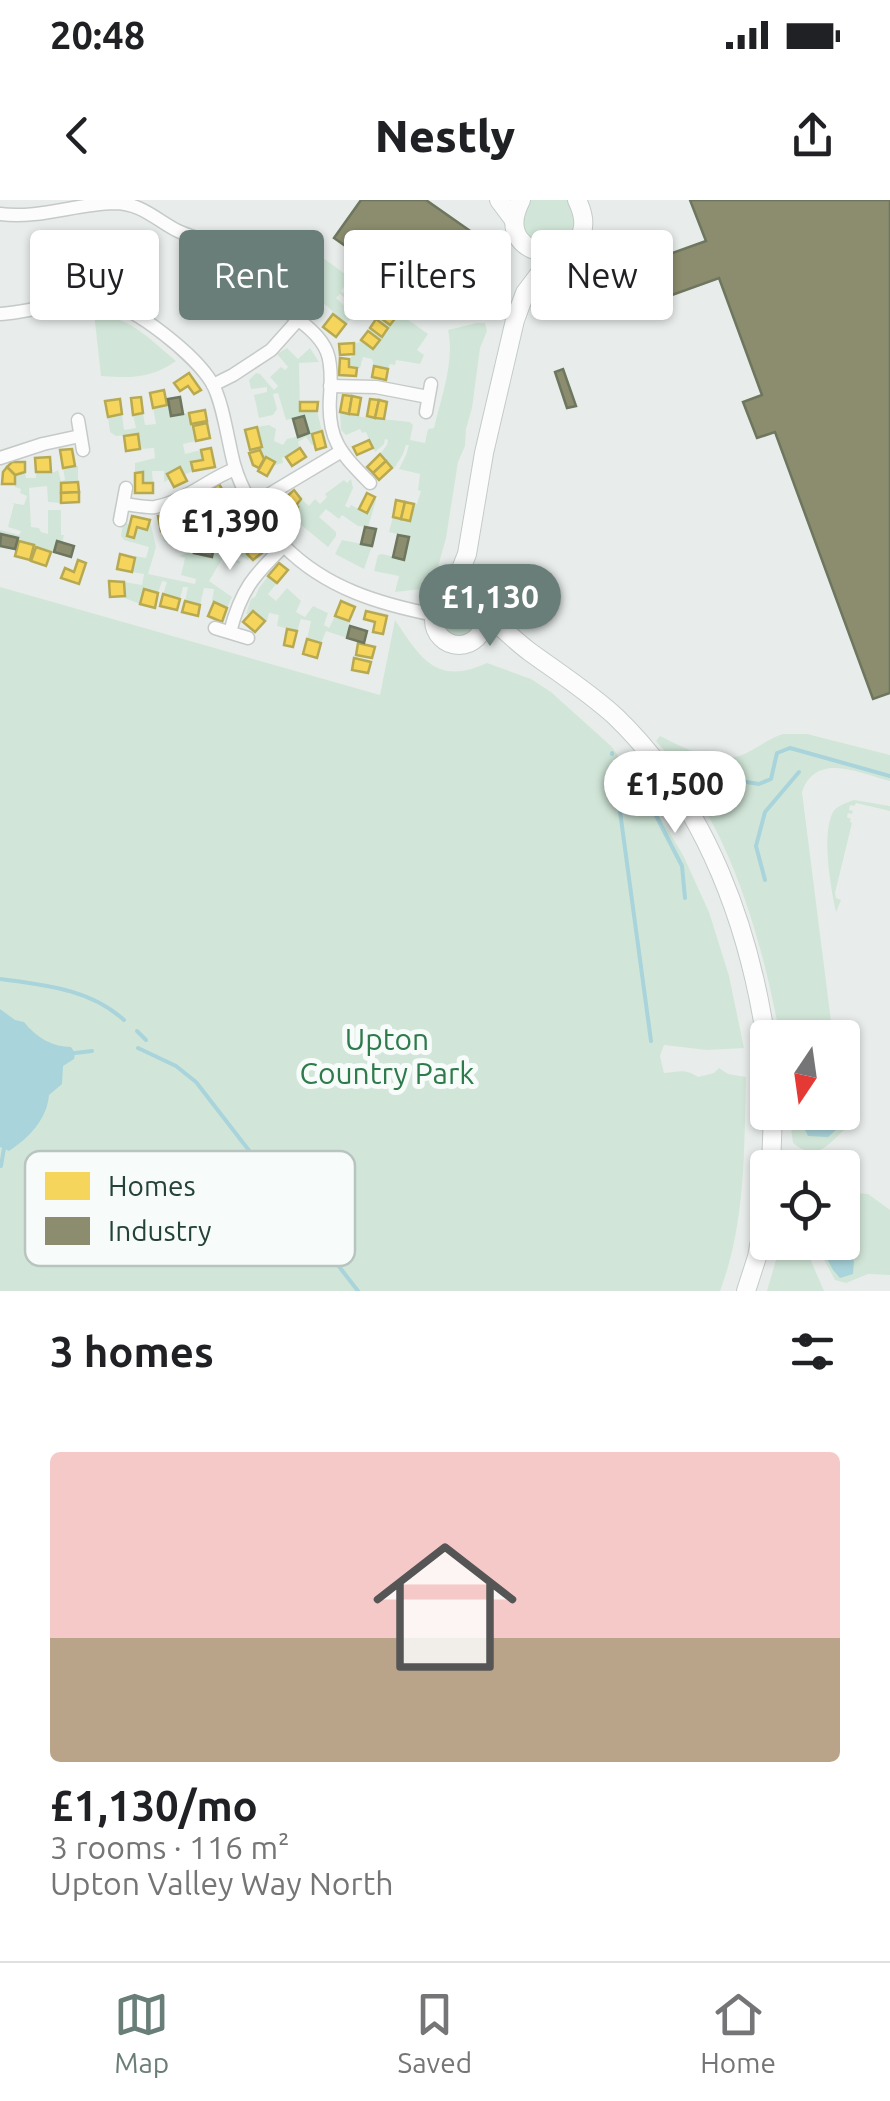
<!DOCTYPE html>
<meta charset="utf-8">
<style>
body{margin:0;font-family:Ubuntu,sans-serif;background:#f6f6f6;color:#202124;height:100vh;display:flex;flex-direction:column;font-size:38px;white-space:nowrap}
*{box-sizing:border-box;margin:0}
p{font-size:32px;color:#757577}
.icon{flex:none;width:55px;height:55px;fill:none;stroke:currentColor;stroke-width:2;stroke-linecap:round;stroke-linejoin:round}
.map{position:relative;height:1091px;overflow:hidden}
.panel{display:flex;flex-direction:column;background:#fff;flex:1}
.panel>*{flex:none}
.top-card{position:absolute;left:30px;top:30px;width:830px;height:90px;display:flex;gap:20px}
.needle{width:65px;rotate:193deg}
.controls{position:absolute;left:750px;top:820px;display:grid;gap:20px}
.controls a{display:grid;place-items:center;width:110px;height:110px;border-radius:10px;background:#fff;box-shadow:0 2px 8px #0004;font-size:50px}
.price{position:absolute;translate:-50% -85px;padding:0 22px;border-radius:35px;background:#fff;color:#222;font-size:32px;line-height:65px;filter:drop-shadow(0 2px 5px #0008)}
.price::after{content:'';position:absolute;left:50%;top:60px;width:30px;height:22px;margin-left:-15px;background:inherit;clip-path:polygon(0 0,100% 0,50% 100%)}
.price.on{background:#697e78;color:#fff}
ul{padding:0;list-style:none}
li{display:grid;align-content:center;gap:20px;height:530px;padding:0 50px}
li span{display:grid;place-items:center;height:310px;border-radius:10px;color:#555}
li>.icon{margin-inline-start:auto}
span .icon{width:180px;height:180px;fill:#fffc;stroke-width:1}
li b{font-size:42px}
h2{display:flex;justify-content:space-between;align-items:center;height:120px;padding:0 50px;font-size:42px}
.chip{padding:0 35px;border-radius:10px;background:#fff;box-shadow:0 2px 8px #0004;font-size:35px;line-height:90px}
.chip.on{background:#697e78;color:#fff}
.status{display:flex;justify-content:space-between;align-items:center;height:70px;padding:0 50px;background:#fff;direction:ltr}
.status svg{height:28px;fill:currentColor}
header{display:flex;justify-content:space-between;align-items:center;height:130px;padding:0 50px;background:#fff;font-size:45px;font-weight:800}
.dock{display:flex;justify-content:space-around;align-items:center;height:140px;border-top:2px solid #e0e0e0;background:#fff;font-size:28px;color:#757577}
.dock a{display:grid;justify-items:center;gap:5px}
.dock .on{color:#697e78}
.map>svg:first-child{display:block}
</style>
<div class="status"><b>20:48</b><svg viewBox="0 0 49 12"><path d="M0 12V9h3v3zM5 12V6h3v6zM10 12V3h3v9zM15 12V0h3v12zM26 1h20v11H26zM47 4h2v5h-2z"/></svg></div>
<header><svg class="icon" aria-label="back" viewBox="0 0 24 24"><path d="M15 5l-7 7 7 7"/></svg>Nestly<svg class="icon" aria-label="share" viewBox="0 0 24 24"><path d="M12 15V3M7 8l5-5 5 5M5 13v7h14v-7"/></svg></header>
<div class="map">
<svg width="890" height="1091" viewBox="0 0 890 1091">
<rect width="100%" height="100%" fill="#e8edeb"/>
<g fill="#d1e6d8">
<path d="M 529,0 L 568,0 C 582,17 575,31 561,45 L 534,43 C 520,27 518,19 529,0 Z"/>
<path d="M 304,44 L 360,85 L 359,87 L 349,80 L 341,91 L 350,99 L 349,101 L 340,94 L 336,98 L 354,115 L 346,124 L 327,106 L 300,87 L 285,78 L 286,75 L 281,71 L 284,67 L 290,66 L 308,78 L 322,60 L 303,45 Z"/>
<path d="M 386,104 L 428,134 L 417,150 L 424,155 L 420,164 L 396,160 L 395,165 L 390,164 L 388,169 L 374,166 L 372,159 L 363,157 L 360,168 L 349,167 L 349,159 L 354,154 L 354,143 L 358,143 L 361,140 L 380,140 L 368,131 L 370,128 L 381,136 L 388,128 L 376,119 L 378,116 L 390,125 L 396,117 L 385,107 Z"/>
<path d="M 94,113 C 133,119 147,137 176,161 C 150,179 132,178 101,176 Z"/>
<path d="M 477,123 L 485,123 L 487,131 L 480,148 L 472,208 L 466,229 L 465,246 L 458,262 L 446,338 L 437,370 L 421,389 L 395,392 L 399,376 L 374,371 L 378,355 L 382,354 L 403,359 L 408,337 L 389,332 L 393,317 L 410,320 L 414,304 L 417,304 L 421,291 L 418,290 L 420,274 L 399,269 L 406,255 L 409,245 L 406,245 L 403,254 L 395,267 L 392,268 L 380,254 L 387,245 L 388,240 L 385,239 L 384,244 L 375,252 L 366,232 L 362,233 L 360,229 L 346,235 L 341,230 L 340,212 L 362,217 L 410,222 L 413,225 L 410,240 L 425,243 L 428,229 L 434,228 C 441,198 455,161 448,130 Z"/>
<path d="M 287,148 L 298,159 L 310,148 L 319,162 L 299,163 L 300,210 L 317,211 L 322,231 L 312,234 L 315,244 L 312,245 L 306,237 L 298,242 L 300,248 L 282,258 L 283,263 L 275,265 L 274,261 L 266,257 L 262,258 L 257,227 L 269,225 L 276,229 L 274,241 L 283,245 L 287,239 L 308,234 L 304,216 L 286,220 L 278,193 L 273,194 L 277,209 L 273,215 L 259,218 L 254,195 L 267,192 L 267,187 L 251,189 L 249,180 L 256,173 L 260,174 L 274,190 L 278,186 L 270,177 L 281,167 L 285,170 L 288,167 L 277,154 Z"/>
<path d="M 168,199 L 171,215 L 189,213 L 191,224 L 199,222 L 200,224 L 193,226 L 196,241 L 183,244 L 185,254 L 201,250 L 203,260 L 192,262 L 193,271 L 184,275 L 179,267 L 168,274 L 170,279 L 164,282 L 164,271 L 152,271 L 153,283 L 143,283 L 142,273 L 135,273 L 135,263 L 155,258 L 154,248 L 140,249 L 137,234 L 116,236 L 110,232 L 108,217 L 122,214 L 124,230 L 136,228 L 133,215 L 143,213 L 145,225 L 156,224 L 153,208 L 167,205 L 166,200 Z"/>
<path d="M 78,266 L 78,282 L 61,284 L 61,303 L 48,302 L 47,286 L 29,288 L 31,327 L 39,328 L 41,332 L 48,334 L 48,310 L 61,310 L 61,335 L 64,335 L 62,343 L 57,342 L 54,352 L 19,342 L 16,349 L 18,338 L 1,334 L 0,338 L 0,330 L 19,335 L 21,331 L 8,327 L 14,304 L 12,303 L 24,305 L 27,296 L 20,293 L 21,289 L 15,287 L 14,276 L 17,272 L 25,272 L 26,278 L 36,278 L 36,272 L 52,273 L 58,270 L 61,281 L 65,280 L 63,268 Z"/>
<path d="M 351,279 L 353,288 L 345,306 L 349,308 L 351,305 L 367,313 L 375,297 L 376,300 L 368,327 L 358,326 L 342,315 L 339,319 L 326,309 L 319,317 L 336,332 L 336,336 L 328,347 L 294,319 L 297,316 L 298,307 L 295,304 L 301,299 L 309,306 L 315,299 L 320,304 L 327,297 L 325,294 L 344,280 L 347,283 Z"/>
<path d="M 242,304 L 267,340 L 269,346 L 267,349 L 255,337 L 254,347 L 247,354 L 250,357 L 248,360 L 233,352 L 231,357 L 241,362 L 239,364 L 224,356 L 209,381 L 232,397 L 227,408 L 212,401 L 214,389 L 204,388 L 200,405 L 185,401 L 188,387 L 183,387 L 180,399 L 163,394 L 167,382 L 162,381 L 158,393 L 144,389 L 140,404 L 122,397 L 125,396 L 124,382 L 142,385 L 144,374 L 132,372 L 135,356 L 146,358 L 149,347 L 124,340 L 121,336 L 123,323 L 130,324 L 127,335 L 134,338 L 137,327 L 147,330 L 150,321 L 156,347 L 148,374 L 195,384 L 196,379 L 181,375 L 185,358 L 179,356 L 191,351 L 189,341 L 185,341 L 181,331 L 176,332 L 178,343 L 169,344 L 164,341 L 161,331 L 187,327 L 195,322 L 200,333 L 194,353 L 211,357 L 220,322 L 224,315 L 235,326 L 242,319 L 232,308 Z"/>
<path d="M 342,340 L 372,346 L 364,369 L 335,354 Z"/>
<path d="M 268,376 L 277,383 L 268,394 L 276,401 L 287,388 L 301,401 L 296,412 L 305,417 L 313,406 L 328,413 L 324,425 L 329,428 L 335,416 L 349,421 L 347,438 L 326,431 L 321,443 L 307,439 L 311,421 L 301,419 L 297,431 L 277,426 L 279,415 L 269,413 L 267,421 L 246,414 L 251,399 L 255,397 L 259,388 Z"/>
<path d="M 0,387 L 380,495 L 395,420 C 421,459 437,486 487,463 L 531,479 L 551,492 L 612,547 L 665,625 L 683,655 L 709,712 L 729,776 L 744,848 L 707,850 L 664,845 L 660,856 L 664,873 C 678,872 685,868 698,877 L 714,873 L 719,868 L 728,874 L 746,877 C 744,949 746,1023 720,1091 L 0,1091 Z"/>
<circle cx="460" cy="419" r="18"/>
<path d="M 783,534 L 807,534 L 890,555 L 890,581 C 859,573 816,551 802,592 L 833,837 L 780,837 C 761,734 728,620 656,541 L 660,536 C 683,547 713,565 739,556 C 754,551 767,539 783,534 Z"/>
<path d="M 854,600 L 890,606 L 890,611 L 856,603 L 854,606 L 850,605 L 849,610 L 853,611 L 852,614 L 848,613 L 847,617 L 851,619 L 850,622 L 852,623 L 835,693 L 836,698 L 841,700 L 836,712 C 831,689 821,634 833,612 C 838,605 846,603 854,600 Z"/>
<path d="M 789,913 L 842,913 L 844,930 C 827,946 816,962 793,943 Z"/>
<path d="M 843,992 L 868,994 L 890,1010 L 890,1075 L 868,1074 L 846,1083 L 835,1080 L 815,1043 L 842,1042 Z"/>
<path d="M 781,1043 L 805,1047 L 824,1091 L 767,1091 Z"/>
</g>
<g fill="#a9d4db">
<path d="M 0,809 L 15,820 L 24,822 C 36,837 52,847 71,847 L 75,853 L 74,859 L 63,866 L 62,884 L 49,895 C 47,919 29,938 9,951 L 0,947 Z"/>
<path d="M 801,913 L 835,913 L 836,930 L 828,937 L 808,936 L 802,923 Z"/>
<path d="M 819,1043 L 840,1043 L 854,1061 L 853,1074 L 840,1078 L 833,1070 Z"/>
</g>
<g fill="#f6d55c" stroke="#b7a952" stroke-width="2.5">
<path d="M 385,107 L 397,116 L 390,125 L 378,116 Z"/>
<path d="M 333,114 L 346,124 L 336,137 L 323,127 Z"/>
<path d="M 376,119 L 388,128 L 382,137 L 370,128 Z"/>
<path d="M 368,131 L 380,140 L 373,149 L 361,140 Z"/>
<path d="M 354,143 L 354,154 L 340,155 L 339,144 Z"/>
<path d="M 340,158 L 349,159 L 349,167 L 357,168 L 356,176 L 339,175 Z"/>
<path d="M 374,166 L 388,169 L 386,180 L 372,177 Z"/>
<path d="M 189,173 L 201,190 L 194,194 L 188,186 L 180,191 L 174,183 Z"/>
<path d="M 164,190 L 167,205 L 153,208 L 150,193 Z"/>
<path d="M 343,195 L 352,196 L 349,214 L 340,212 Z"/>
<path d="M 352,196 L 361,198 L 358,215 L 349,214 Z"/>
<path d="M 141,197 L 143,213 L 133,215 L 131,198 Z"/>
<path d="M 120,199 L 122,214 L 108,217 L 105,201 Z"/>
<path d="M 370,199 L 379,200 L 375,218 L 367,216 Z"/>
<path d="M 379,200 L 387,202 L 384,219 L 375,218 Z"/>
<path d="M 300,202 L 318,202 L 317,211 L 300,211 Z"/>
<path d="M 205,210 L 207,221 L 191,224 L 189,213 Z"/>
<path d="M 207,223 L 210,238 L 196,241 L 193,226 Z"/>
<path d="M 257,227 L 262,247 L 250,250 L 245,230 Z"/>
<path d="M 322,231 L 326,247 L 316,250 L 312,234 Z"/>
<path d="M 138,234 L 140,249 L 126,251 L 124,236 Z"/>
<path d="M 369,240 L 373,248 L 357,255 L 353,247 Z"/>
<path d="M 211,248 L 215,267 L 193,271 L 191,262 L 203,260 L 201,250 Z"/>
<path d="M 300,248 L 306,257 L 292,266 L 286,257 Z"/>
<path d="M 72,249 L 75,266 L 63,268 L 60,250 Z"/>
<path d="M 260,250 L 264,259 L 259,268 L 253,265 L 249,253 Z"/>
<path d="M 380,254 L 386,261 L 373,273 L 367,267 Z"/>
<path d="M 50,257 L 51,272 L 36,272 L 35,258 Z"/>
<path d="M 266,257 L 275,262 L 267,276 L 258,271 Z"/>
<path d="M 386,261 L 392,268 L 379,280 L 373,273 Z"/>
<path d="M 12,262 L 25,262 L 25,272 L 15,275 L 7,267 Z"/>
<path d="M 7,267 L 15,275 L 15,284 L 2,284 L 3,272 Z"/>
<path d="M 180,267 L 187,281 L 174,287 L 167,274 Z"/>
<path d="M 143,272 L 143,283 L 153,283 L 153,293 L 135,293 L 135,273 Z"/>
<path d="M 78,282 L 79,292 L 61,293 L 61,283 Z"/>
<path d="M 219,284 L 229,301 L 220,306 L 215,297 L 204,303 L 200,296 Z"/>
<path d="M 294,290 L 301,299 L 295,307 L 284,306 L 285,298 Z"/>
<path d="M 79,292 L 79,302 L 61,303 L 61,293 Z"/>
<path d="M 367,293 L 375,297 L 367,313 L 359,309 Z"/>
<path d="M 396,300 L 405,302 L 401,319 L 393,317 Z"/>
<path d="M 405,302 L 414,304 L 410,321 L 401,319 Z"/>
<path d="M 186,306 L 195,322 L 187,327 L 178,312 Z"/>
<path d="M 281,306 L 298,307 L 297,317 L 281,316 Z"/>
<path d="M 232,308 L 242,319 L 234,326 L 224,315 Z"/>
<path d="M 172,314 L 175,329 L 161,331 L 158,316 Z"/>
<path d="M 132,316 L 150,320 L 147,330 L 137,327 L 134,338 L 127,336 Z"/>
<path d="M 255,336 L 267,349 L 253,360 L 247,354 L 254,347 L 249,342 Z"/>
<path d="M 19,341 L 34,345 L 30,360 L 15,356 Z"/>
<path d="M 36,347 L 51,352 L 46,366 L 31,361 Z"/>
<path d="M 120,354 L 135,358 L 132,372 L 117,369 Z"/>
<path d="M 78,360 L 86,363 L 79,384 L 61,378 L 65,368 L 74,372 Z"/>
<path d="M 279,363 L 288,370 L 277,383 L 268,376 Z"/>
<path d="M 109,381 L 124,382 L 125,396 L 110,397 Z"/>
<path d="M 144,389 L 158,393 L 155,408 L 140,404 Z"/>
<path d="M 163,394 L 180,399 L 177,410 L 160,406 Z"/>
<path d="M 185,401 L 200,405 L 198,416 L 182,412 Z"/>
<path d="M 341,401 L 355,407 L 349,421 L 335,416 Z"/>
<path d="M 214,402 L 227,408 L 222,422 L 208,416 Z"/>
<path d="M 253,411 L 265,421 L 255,432 L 243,422 Z"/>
<path d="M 366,411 L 387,416 L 383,434 L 373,432 L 375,422 L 364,419 Z"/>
<path d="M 287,429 L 297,431 L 293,447 L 284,445 Z"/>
<path d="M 307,439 L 321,443 L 317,458 L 303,454 Z"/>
<path d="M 358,443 L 375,447 L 372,458 L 356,455 Z"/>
<path d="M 354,458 L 371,462 L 368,473 L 352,470 Z"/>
</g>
<g fill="#8c8c6e" stroke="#6d765e" stroke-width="2.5">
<path d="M 361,0 L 426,0 L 496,49 L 448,118 L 334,38 Z"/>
<path d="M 690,0 L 890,0 L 890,493 L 873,499 L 775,232 L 757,238 L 743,202 L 762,195 L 719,78 L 639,107 L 625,70 L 706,41 Z"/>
<path d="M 563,169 L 576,206 L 567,208 L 555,172 Z"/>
<path d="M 180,197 L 183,214 L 171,216 L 168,199 Z"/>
<path d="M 304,216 L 309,233 L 298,237 L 293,219 Z"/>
<path d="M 365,327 L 376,329 L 372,346 L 361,344 Z"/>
<path d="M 1,334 L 18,338 L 15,349 L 0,346 Z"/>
<path d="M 398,335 L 409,337 L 404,360 L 393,357 Z"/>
<path d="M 57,341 L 74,346 L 71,357 L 54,352 Z"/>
<path d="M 197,342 L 214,346 L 212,357 L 194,353 Z"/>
<path d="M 350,426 L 367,431 L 364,443 L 347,438 Z"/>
</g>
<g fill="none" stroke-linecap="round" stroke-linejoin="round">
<g stroke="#a9d4db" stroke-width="4">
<path d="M 612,553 L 612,554"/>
<path d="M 614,567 L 651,841"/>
<path d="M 631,567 L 682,666 L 685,698"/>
<path d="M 702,575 L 759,584 L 771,579 L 777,553 L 790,548 L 890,576"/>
<path d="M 765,680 L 756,646 L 765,612 L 799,572"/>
<path d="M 0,779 C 44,785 90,789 124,820"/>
<path d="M 137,831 L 146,840"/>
<path d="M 138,848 L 176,866 L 196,882 L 358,1091"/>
<path d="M 75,853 L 92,851"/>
<path d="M 1,966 L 4,948"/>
</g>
<g stroke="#c5cac8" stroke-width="15">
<g id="street">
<path d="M 0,14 C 39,19 75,4 114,3 C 140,3 154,18 176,30 C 194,39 215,41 231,54 C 245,66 253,83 266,95 C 285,113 317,127 327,152 C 332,165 331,183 330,197 C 327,241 342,254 370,283"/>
<path d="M 0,114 C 35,112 70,97 105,102 C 136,107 196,156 212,183 C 223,202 228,242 234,264 C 242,293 263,326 285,347 C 326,388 379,404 435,415"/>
<path d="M 213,185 L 233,175 L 271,150 L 297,121"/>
<path d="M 330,186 L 376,187 L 428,197"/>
<path d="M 426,212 L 431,184"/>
<path d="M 78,220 L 83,250"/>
<path d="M 0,258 L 43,244 L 80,236"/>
<path d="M 124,304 C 134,305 145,308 155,307 C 184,302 208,279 235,269"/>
<path d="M 253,304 L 340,252"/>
<path d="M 120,320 L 126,288"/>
<path d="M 215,428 L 248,438"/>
<path d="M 230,432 C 241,390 253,376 284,346"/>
</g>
</g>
<g stroke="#c3cbc8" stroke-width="20">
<g id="secondary">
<path d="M 499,0 L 514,20"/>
<path d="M 521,0 C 485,69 612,71 577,0"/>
<circle cx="459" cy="420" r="25"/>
<path d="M 445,399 L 457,379 L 467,354 L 484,253 L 515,120 L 525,93 L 555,53"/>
<path d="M 484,412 C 499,425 514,440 530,452 C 559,473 590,493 616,517 C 707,605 752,731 768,855"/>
<path d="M 771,968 L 773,912"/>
<path d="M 746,1091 L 757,1057 L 768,997"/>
</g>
</g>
<use href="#street" stroke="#fcfcfc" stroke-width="12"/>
<use href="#secondary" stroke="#fcfcfc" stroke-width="18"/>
</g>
<g text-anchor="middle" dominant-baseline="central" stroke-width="10" stroke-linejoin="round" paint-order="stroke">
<g font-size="30" fill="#2d7a4b" stroke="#f7fbf9">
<text x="387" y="839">Upton<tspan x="387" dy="34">Country Park</tspan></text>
</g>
</g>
<rect x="25" y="951" width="330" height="115" rx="15" fill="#f7fbf9" stroke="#b8c4c0" stroke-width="2.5"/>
<rect x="45" y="972" width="45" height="28" fill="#f6d55c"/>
<rect x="45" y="1017" width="45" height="28" fill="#8c8c6e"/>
<g font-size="28" fill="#24423a">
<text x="108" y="996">Homes</text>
<text x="108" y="1041">Industry</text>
</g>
</svg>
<div class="controls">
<a><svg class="needle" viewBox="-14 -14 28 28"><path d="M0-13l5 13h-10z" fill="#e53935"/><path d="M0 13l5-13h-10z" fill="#757577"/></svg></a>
<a><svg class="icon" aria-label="locate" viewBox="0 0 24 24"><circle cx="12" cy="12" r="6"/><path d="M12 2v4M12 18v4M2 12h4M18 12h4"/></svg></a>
</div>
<b class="price" style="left:230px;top:373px">£1,390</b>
<b class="price on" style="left:490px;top:449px">£1,130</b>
<b class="price" style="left:675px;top:636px">£1,500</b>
<div class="top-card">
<a class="chip">Buy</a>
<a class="chip on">Rent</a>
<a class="chip">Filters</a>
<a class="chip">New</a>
</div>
</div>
<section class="panel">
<h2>3 homes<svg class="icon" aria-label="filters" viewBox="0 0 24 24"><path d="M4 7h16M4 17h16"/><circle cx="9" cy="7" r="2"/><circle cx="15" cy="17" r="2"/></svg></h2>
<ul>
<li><span style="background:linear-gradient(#f6c9c9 60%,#b9a48a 0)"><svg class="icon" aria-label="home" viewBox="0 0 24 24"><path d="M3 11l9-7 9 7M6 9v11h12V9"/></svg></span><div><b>£1,130/mo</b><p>3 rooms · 116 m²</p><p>Upton Valley Way North</p></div></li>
</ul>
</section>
<nav class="dock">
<a class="on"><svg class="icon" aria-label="map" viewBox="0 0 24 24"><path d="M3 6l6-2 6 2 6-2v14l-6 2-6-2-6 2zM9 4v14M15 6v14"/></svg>Map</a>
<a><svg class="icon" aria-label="saved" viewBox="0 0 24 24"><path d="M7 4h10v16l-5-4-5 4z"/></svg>Saved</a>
<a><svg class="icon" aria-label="home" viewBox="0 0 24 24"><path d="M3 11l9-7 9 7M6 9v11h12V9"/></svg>Home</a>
</nav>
